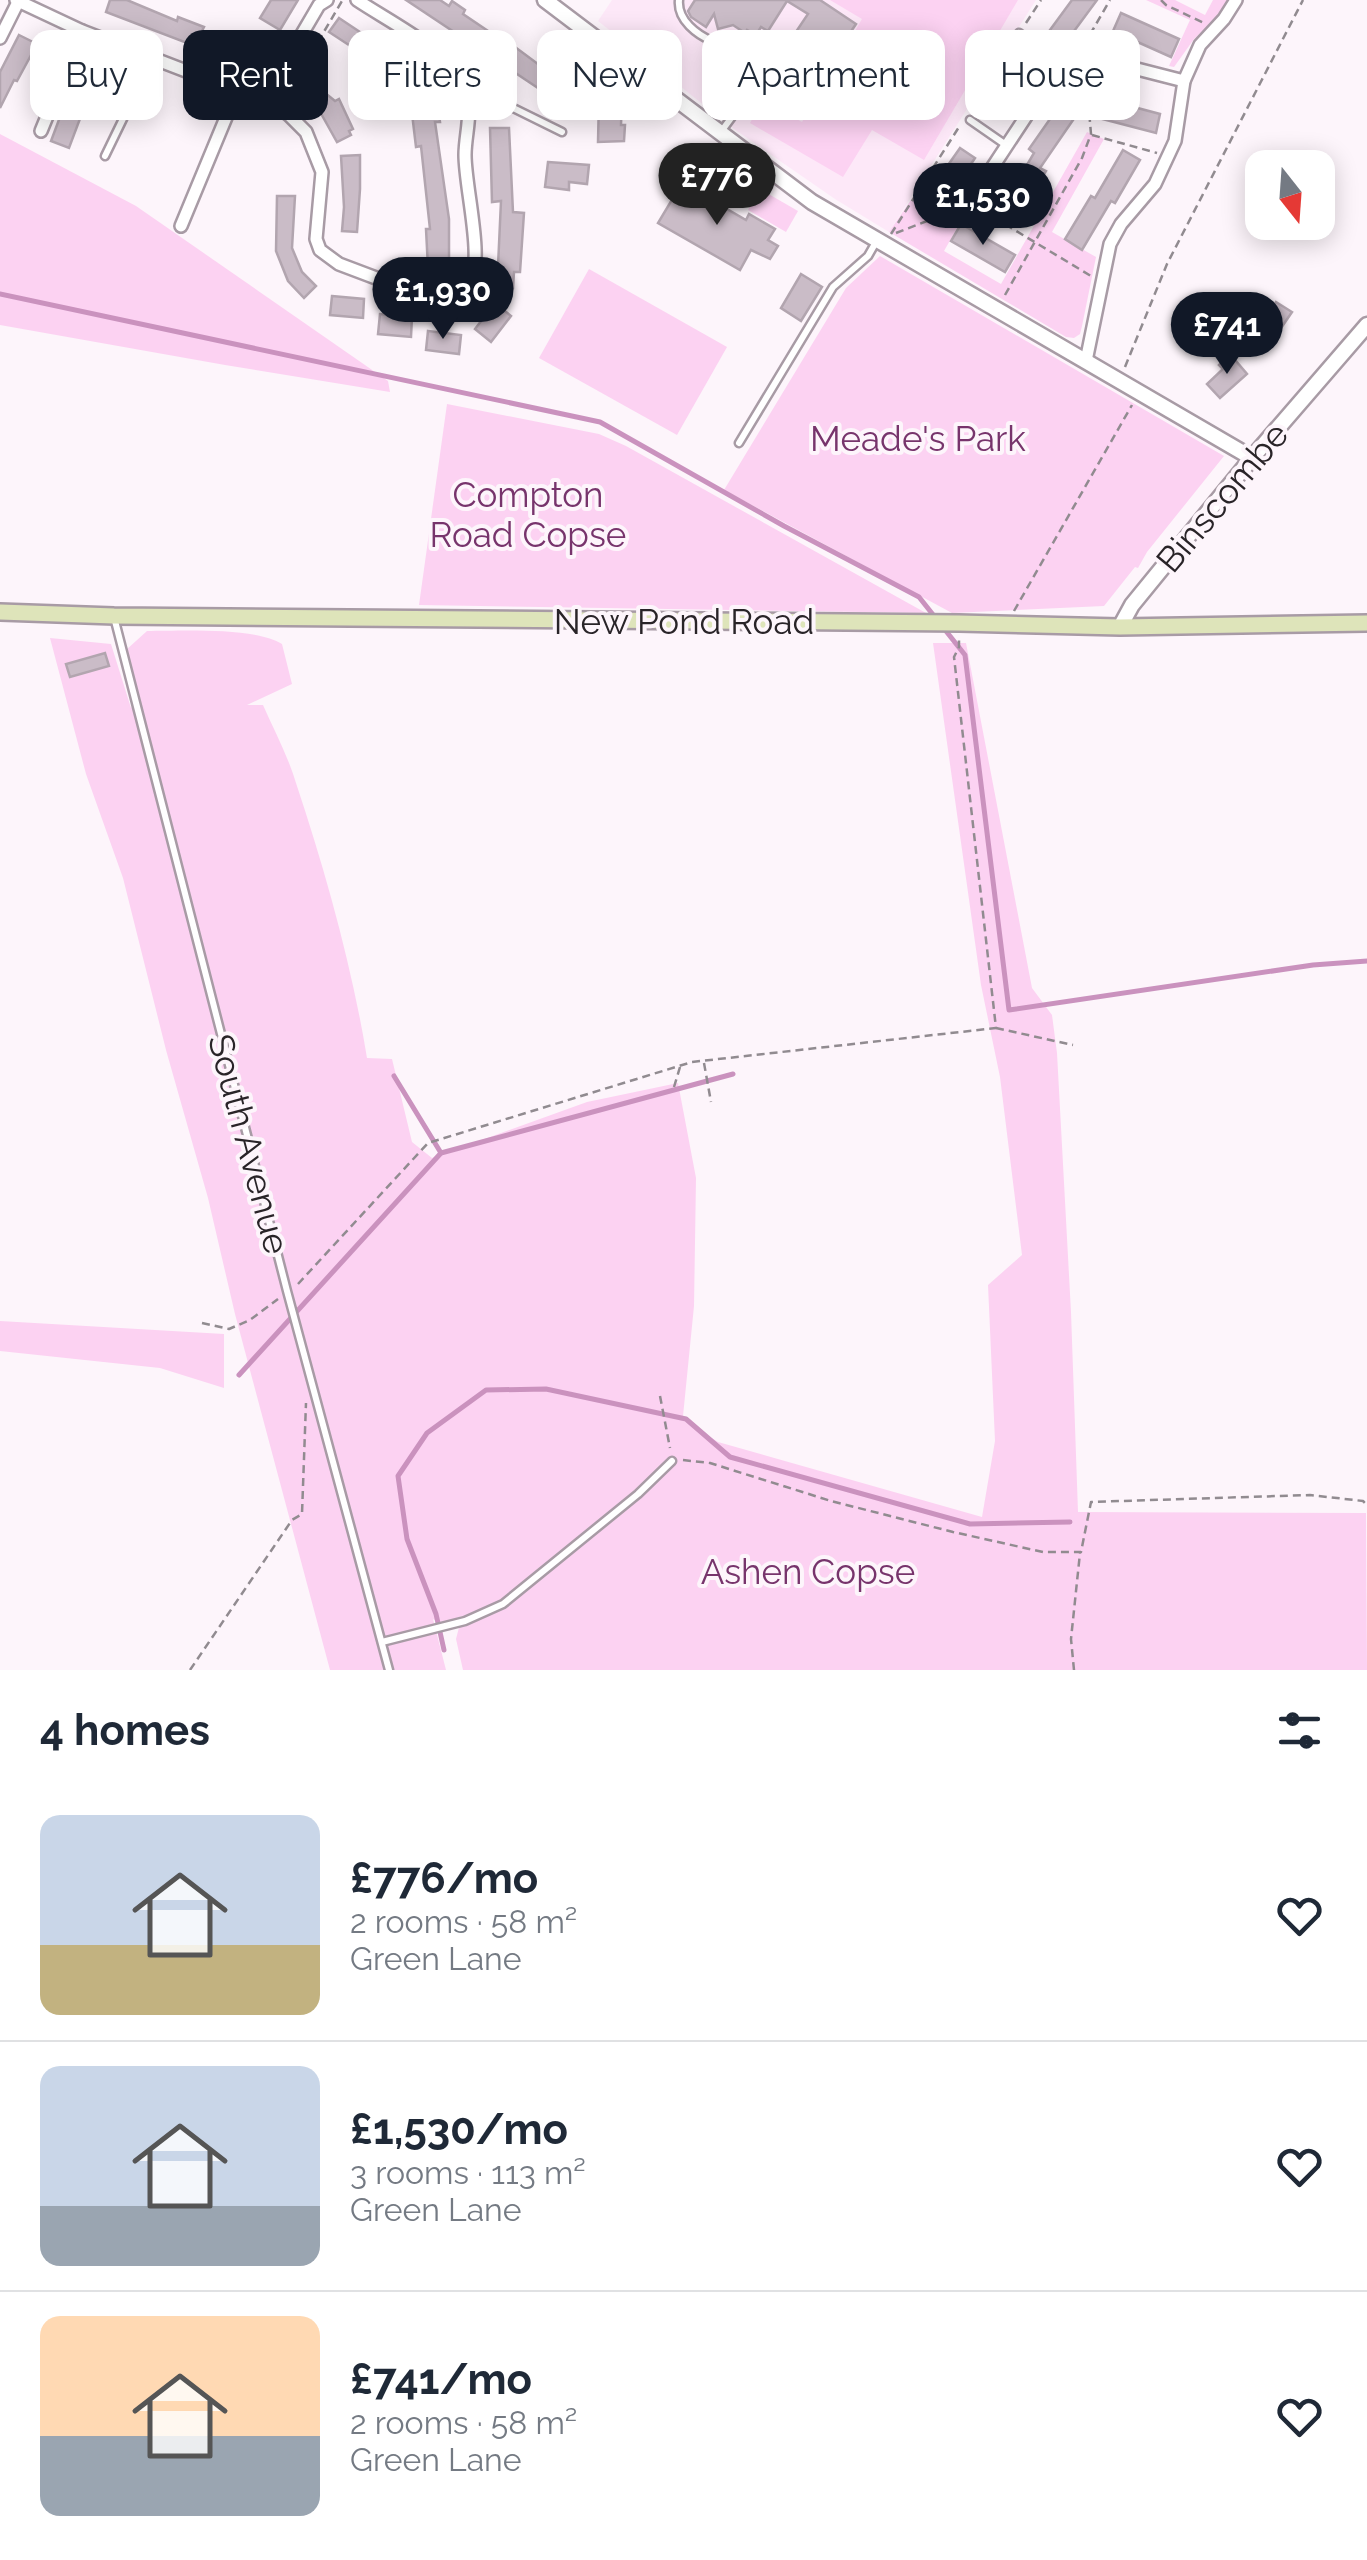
<!DOCTYPE html>
<meta charset="utf-8">
<style>
body{margin:0;font-family:Raleway,sans-serif;background:#f2f2f3;color:#1f2937;height:100vh;display:flex;flex-direction:column;font-size:38px;white-space:nowrap}
*{box-sizing:border-box;margin:0}
p{font-size:32px;color:#747a83}
.icon{flex:none;width:55px;height:55px;fill:none;stroke:currentColor;stroke-width:2;stroke-linecap:round;stroke-linejoin:round}
.map{position:relative;height:1670px;overflow:hidden}
.details{display:flex;flex-direction:column;background:#fff;flex:1}
.details>*{flex:none}
.guide{position:absolute;left:30px;top:30px;width:1308px;height:90px;display:flex;gap:20px}
.needle{width:65px;rotate:163deg}
.buttons{position:absolute;left:1245px;top:150px;display:grid;gap:20px}
.buttons a{display:grid;place-items:center;width:90px;height:90px;border-radius:20px;background:#fff;box-shadow:0 5px 25px #0003;font-size:50px}
.price{position:absolute;translate:-50% -85px;padding:0 22px;border-radius:35px;background:#111827;color:#fff;font-size:32px;line-height:65px;filter:drop-shadow(0 2px 5px #0008)}
.price::after{content:'';position:absolute;left:50%;top:60px;width:30px;height:22px;margin-left:-15px;background:inherit;clip-path:polygon(0 0,100% 0,50% 100%)}
.price.on{background:#222;color:#fff}
ul{padding:0;list-style:none}
li{display:flex;align-items:center;gap:30px;height:250px;padding:0 40px}
li+li{border-top:2px solid #e0e1e3}
li span{display:grid;place-items:center;flex:none;width:280px;height:200px;border-radius:20px;color:#555}
li>.icon{margin-inline-start:auto}
span .icon{width:120px;height:120px;fill:#fffc;stroke-width:1}
li b{font-size:42px}
h2{display:flex;justify-content:space-between;align-items:center;height:120px;padding:0 40px;font-size:42px}
.chip{padding:0 35px;border-radius:20px;background:#fff;box-shadow:0 5px 25px #0003;font-size:35px;line-height:90px}
.chip.on{background:#111827;color:#fff}
.map>svg:first-child{display:block}
</style>
<div class="map">
<svg width="1367" height="1670" viewBox="0 0 1367 1670">
<rect width="100%" height="100%" fill="#fdf5fb"/>
<path fill="#fde8f8" d="M 612,0 L 1036,0 L 889,232 L 835,199 L 734,129 L 598,21 Z"/>
<g fill="#fcd2f2">
<path d="M 830,0 L 1018,0 L 924,160 L 872,130 L 843,177 L 750,123 L 763,100 L 802,122 L 862,19 Z"/>
<path d="M 1146,0 L 1175,0 L 1205,15 L 1213,0 L 1228,0 L 1213,21 L 1194,39 L 1174,67 L 1169,66 L 1190,20 Z"/>
<path d="M 1087,132 L 1104,139 L 1052,232 L 1096,257 L 1082,326 L 1080,334 L 1074,338 L 1066,337 L 889,232 L 919,188 L 951,209 L 956,201 L 968,209 L 944,251 L 1001,284 Z"/>
<path d="M 0,134 L 136,206 L 388,381 L 390,392 L 225,365 L 0,325 Z"/>
<path d="M 760,189 L 798,211 L 786,232 L 748,210 Z"/>
<path d="M 880,256 L 1224,456 L 1147,552 L 1138,568 L 1135,567 L 1104,606 L 952,613 L 724,490 L 846,288 Z"/>
<path d="M 589,269 L 727,347 L 677,435 L 539,358 Z"/>
<path d="M 447,404 L 599,434 L 626,446 L 926,613 L 419,605 Z"/>
<path d="M 147,631 C 181,631 255,627 282,644 L 292,684 L 247,705 L 263,705 C 274,730 288,756 296,783 C 325,870 352,966 367,1058 L 392,1059 L 412,1142 L 432,1158 L 587,1102 L 678,1083 L 696,1178 L 694,1306 L 683,1416 L 693,1426 L 718,1442 L 982,1517 L 995,1441 L 988,1285 L 1022,1255 L 1000,1077 L 981,985 L 933,643 L 966,643 L 1032,988 L 1052,1015 L 1057,1053 L 1071,1312 L 1078,1512 L 1366,1513 L 1367,1670 L 463,1670 L 456,1639 L 462,1616 L 441,1624 L 433,1619 L 446,1670 L 330,1670 L 235,1314 L 208,1198 L 166,1050 L 123,878 L 86,774 L 50,638 L 111,644 L 131,708 L 139,697 L 126,650 Z"/>
<path d="M 0,1321 L 224,1334 L 224,1388 L 160,1368 L 0,1351 Z"/>
</g>
<g fill="none" stroke-linecap="round" stroke-linejoin="round">
<g stroke="#ca92be" stroke-width="5">
<path d="M 0,294 L 600,422 L 784,526 L 919,597 L 965,655 L 1009,1010 L 1313,965 L 1367,961"/>
<path d="M 394,1076 L 441,1153"/>
<path d="M 239,1375 L 441,1153 L 733,1074"/>
<path d="M 444,1650 L 436,1614 L 407,1539 L 398,1476 L 427,1433 L 486,1390 L 546,1389 L 686,1419 L 730,1457 L 970,1524 L 1070,1522"/>
</g>
</g>
<g fill="#cabcc7" stroke="#b2a5af" stroke-width="2.5">
<path d="M 110,0 L 127,0 L 177,21 L 178,17 L 204,27 L 200,35 L 224,45 L 226,39 L 301,67 L 322,85 L 319,88 L 335,101 L 339,99 L 353,129 L 349,131 L 351,135 L 337,142 L 319,110 L 295,90 L 202,53 L 203,49 L 106,12 Z"/>
<path d="M 271,0 L 298,0 L 280,30 L 260,18 Z"/>
<path d="M 406,0 L 440,0 L 449,6 L 452,1 L 465,10 L 463,14 L 497,37 L 499,35 L 550,73 L 555,66 L 589,90 L 579,105 L 543,81 L 538,88 Z"/>
<path d="M 695,0 L 820,0 L 856,24 L 797,112 L 759,87 L 808,14 L 787,1 L 768,31 L 761,27 L 756,35 L 747,30 L 745,33 L 733,25 L 718,29 L 714,14 L 706,27 L 691,17 L 688,11 Z"/>
<path d="M 1072,0 L 1097,0 L 1066,42 L 1050,30 Z"/>
<path d="M 1121,13 L 1179,39 L 1171,57 L 1113,31 Z"/>
<path d="M 339,18 L 396,56 L 387,70 L 329,32 Z"/>
<path d="M 19,35 L 37,44 L 17,81 L 14,80 L 0,108 L 0,72 Z"/>
<path d="M 425,62 L 427,65 L 414,77 L 429,108 L 438,107 L 440,122 L 435,122 L 449,219 L 449,267 L 428,268 L 426,229 L 430,229 L 421,146 L 416,147 L 411,105 L 403,88 L 397,93 L 391,79 Z"/>
<path d="M 84,64 L 103,70 L 88,110 L 84,108 L 69,148 L 51,141 L 66,101 L 69,103 Z"/>
<path d="M 1015,65 L 1031,76 L 1003,117 L 987,106 Z"/>
<path d="M 599,98 L 622,98 L 621,125 L 625,125 L 624,141 L 598,142 Z"/>
<path d="M 1100,98 L 1160,114 L 1156,133 L 1095,117 Z"/>
<path d="M 1057,109 L 1073,120 L 1040,168 L 1046,171 L 1013,225 L 997,216 L 1034,153 L 1029,149 Z"/>
<path d="M 490,128 L 509,128 L 513,212 L 524,213 L 520,272 L 514,272 L 513,288 L 497,288 L 501,201 L 492,202 Z"/>
<path d="M 960,148 L 975,158 L 948,198 L 932,188 Z"/>
<path d="M 1123,150 L 1140,160 L 1115,203 L 1111,201 L 1082,250 L 1065,239 L 1091,196 L 1095,198 Z"/>
<path d="M 360,155 L 360,189 L 357,232 L 342,231 L 344,207 L 341,156 Z"/>
<path d="M 548,162 L 589,165 L 587,184 L 569,182 L 569,190 L 545,187 Z"/>
<path d="M 682,183 L 746,220 L 749,214 L 775,229 L 768,240 L 778,246 L 770,259 L 751,250 L 740,270 L 658,223 Z"/>
<path d="M 277,196 L 295,196 L 292,248 L 302,272 L 316,286 L 304,298 L 288,281 L 276,251 Z"/>
<path d="M 961,224 L 1015,255 L 1005,272 L 951,241 Z"/>
<path d="M 801,274 L 822,287 L 801,321 L 781,308 Z"/>
<path d="M 332,296 L 364,299 L 363,318 L 330,315 Z"/>
<path d="M 1276,302 L 1292,312 L 1266,350 L 1251,340 L 1253,338 L 1247,334 L 1255,322 L 1261,326 Z"/>
<path d="M 495,303 L 511,316 L 491,342 L 475,329 Z"/>
<path d="M 380,314 L 412,317 L 411,337 L 378,334 Z"/>
<path d="M 428,331 L 461,335 L 459,354 L 426,350 Z"/>
<path d="M 1230,354 L 1247,374 L 1220,398 L 1207,384 L 1223,369 L 1219,365 Z"/>
<path d="M 105,653 L 109,666 L 70,677 L 66,664 Z"/>
</g>
<g fill="none" stroke-linecap="round" stroke-linejoin="round">
<g stroke="#a89ba5" stroke-width="11">
<g id="service">
<path d="M 679,0 C 677,20 697,35 714,42 C 735,50 740,37 761,59 C 762,76 732,118 720,133"/>
<path d="M 1019,33 L 1065,68"/>
<path d="M 470,103 L 494,101 L 507,105 L 562,132"/>
<path d="M 970,120 L 1006,145"/>
<path d="M 105,156 L 152,59"/>
<path d="M 739,443 L 833,287 L 868,256 L 876,242"/>
<path d="M 114,617 L 287,1291 L 389,1670"/>
<path d="M 382,1642 L 465,1621 L 503,1604 L 638,1494 L 672,1461"/>
</g>
</g>
<g stroke="#a89ba5" stroke-width="16">
<g id="minor">
<path d="M 16,0 L 82,31 L 277,106 L 289,115 L 306,132 L 322,172 L 316,239 L 320,250 L 339,264 L 429,298 C 444,301 462,300 470,285 C 484,257 465,188 465,155 C 465,137 471,118 468,101 C 467,95 465,84 461,79 C 446,50 385,19 357,0"/>
<path d="M 302,34 L 319,5 L 327,0"/>
<path d="M 0,38 L 18,2"/>
<path d="M 41,131 L 82,31"/>
<path d="M 969,203 L 1048,83 C 1064,69 1077,60 1098,59 L 1184,81"/>
<path d="M 181,226 L 237,91"/>
<path d="M 1086,361 L 1110,244 L 1121,224 L 1155,184 L 1175,141 L 1184,81 L 1200,45 L 1224,19 L 1236,0"/>
</g>
</g>
<g stroke="#a89ba5" stroke-width="19">
<g id="tertiary">
<path d="M 545,0 L 812,202 L 1252,458"/>
<path d="M 1120,627 L 1132,605 L 1252,458 L 1367,325"/>
</g>
</g>
<g stroke="#a89ba5" stroke-width="20">
<path id="secondary" d="M 0,612 L 114,616 L 959,623 L 1120,627 L 1367,623"/>
</g>
<g stroke="#918b90" stroke-width="2.5" stroke-dasharray="8 5" stroke-linecap="butt">
<path d="M 1161,0 L 1166,5 L 1204,23"/>
<path d="M 1026,23 L 1041,0"/>
<path d="M 1087,47 L 1088,38 L 1110,0"/>
<path d="M 285,98 L 342,1"/>
<path d="M 972,107 L 1013,43"/>
<path d="M 1092,135 L 1157,153"/>
<path d="M 983,211 L 1091,276"/>
<path d="M 896,233 L 958,209"/>
<path d="M 891,234 L 959,127"/>
<path d="M 1005,295 L 1082,158 L 1091,134 L 1086,75"/>
<path d="M 1125,367 L 1167,264 L 1303,0"/>
<path d="M 1014,611 L 1132,405"/>
<path d="M 996,1028 L 1073,1045"/>
<path d="M 704,1063 L 711,1102"/>
<path d="M 674,1087 L 680,1067"/>
<path d="M 298,1284 L 428,1143 L 692,1062 L 996,1028 L 954,657 L 959,647 L 959,639"/>
<path d="M 202,1323 L 229,1329 L 250,1320 L 278,1299"/>
<path d="M 660,1396 L 670,1448"/>
<path d="M 683,1460 L 710,1463 L 831,1501 L 953,1532 L 1043,1552 L 1081,1552 L 1091,1502 L 1310,1495 L 1363,1501 L 1367,1505"/>
<path d="M 190,1670 L 292,1520 L 302,1514 L 306,1403"/>
<path d="M 1074,1670 L 1071,1639 L 1080,1553"/>
</g>
<use href="#service" stroke="#fff" stroke-width="6"/>
<use href="#minor" stroke="#fff" stroke-width="11"/>
<use href="#tertiary" stroke="#fff" stroke-width="14"/>
<use href="#secondary" stroke="#dee4ba" stroke-width="15"/>
</g>
<g text-anchor="middle" dominant-baseline="central" stroke-width="8" stroke-linejoin="round" paint-order="stroke">
<g font-size="35" fill="#77346c" stroke="#fdf5fb">
<text x="918" y="438">Meade's Park</text>
<text x="528" y="494">Compton<tspan x="528" dy="40">Road Copse</tspan></text>
<text x="808" y="1571">Ashen Copse</text>
</g>
<g font-size="35" fill="#292428" stroke="#fdf5fb">
<text transform="translate(1222 497) rotate(-50)">Binscombe</text>
<text x="684" y="621">New Pond Road</text>
<text transform="translate(249 1144) rotate(75)">South Avenue</text>
</g>
</g>
</svg>
<div class="buttons">
<a><svg class="needle" viewBox="-14 -14 28 28"><path d="M0-13l5 13h-10z" fill="#e53935"/><path d="M0 13l5-13h-10z" fill="#747a83"/></svg></a>
</div>
<b class="price on" style="left:717px;top:228px">£776</b>
<b class="price" style="left:983px;top:248px">£1,530</b>
<b class="price" style="left:443px;top:342px">£1,930</b>
<b class="price" style="left:1227px;top:377px">£741</b>
<div class="guide">
<a class="chip">Buy</a>
<a class="chip on">Rent</a>
<a class="chip">Filters</a>
<a class="chip">New</a>
<a class="chip">Apartment</a>
<a class="chip">House</a>
</div>
</div>
<section class="details">
<h2>4 homes<svg class="icon" aria-label="filters" viewBox="0 0 24 24"><path d="M4 7h16M4 17h16"/><circle cx="9" cy="7" r="2"/><circle cx="15" cy="17" r="2"/></svg></h2>
<ul>
<li><span style="background:linear-gradient(#c9d6e8 65%,#c2b280 0)"><svg class="icon" aria-label="home" viewBox="0 0 24 24"><path d="M3 11l9-7 9 7M6 9v11h12V9"/></svg></span><div><b>£776/mo</b><p>2 rooms · 58 m²</p><p>Green Lane</p></div><svg class="icon" aria-label="heart" viewBox="0 0 24 24"><path d="M12 20l-8-8c-3-5 5-10 8-4 3-6 11-1 8 4z"/></svg></li>
<li><span style="background:linear-gradient(#c9d6e8 70%,#9aa5b1 0)"><svg class="icon" aria-label="home" viewBox="0 0 24 24"><path d="M3 11l9-7 9 7M6 9v11h12V9"/></svg></span><div><b>£1,530/mo</b><p>3 rooms · 113 m²</p><p>Green Lane</p></div><svg class="icon" aria-label="heart" viewBox="0 0 24 24"><path d="M12 20l-8-8c-3-5 5-10 8-4 3-6 11-1 8 4z"/></svg></li>
<li><span style="background:linear-gradient(#ffd9b3 60%,#9aa5b1 0)"><svg class="icon" aria-label="home" viewBox="0 0 24 24"><path d="M3 11l9-7 9 7M6 9v11h12V9"/></svg></span><div><b>£741/mo</b><p>2 rooms · 58 m²</p><p>Green Lane</p></div><svg class="icon" aria-label="heart" viewBox="0 0 24 24"><path d="M12 20l-8-8c-3-5 5-10 8-4 3-6 11-1 8 4z"/></svg></li>
</ul>
</section>
